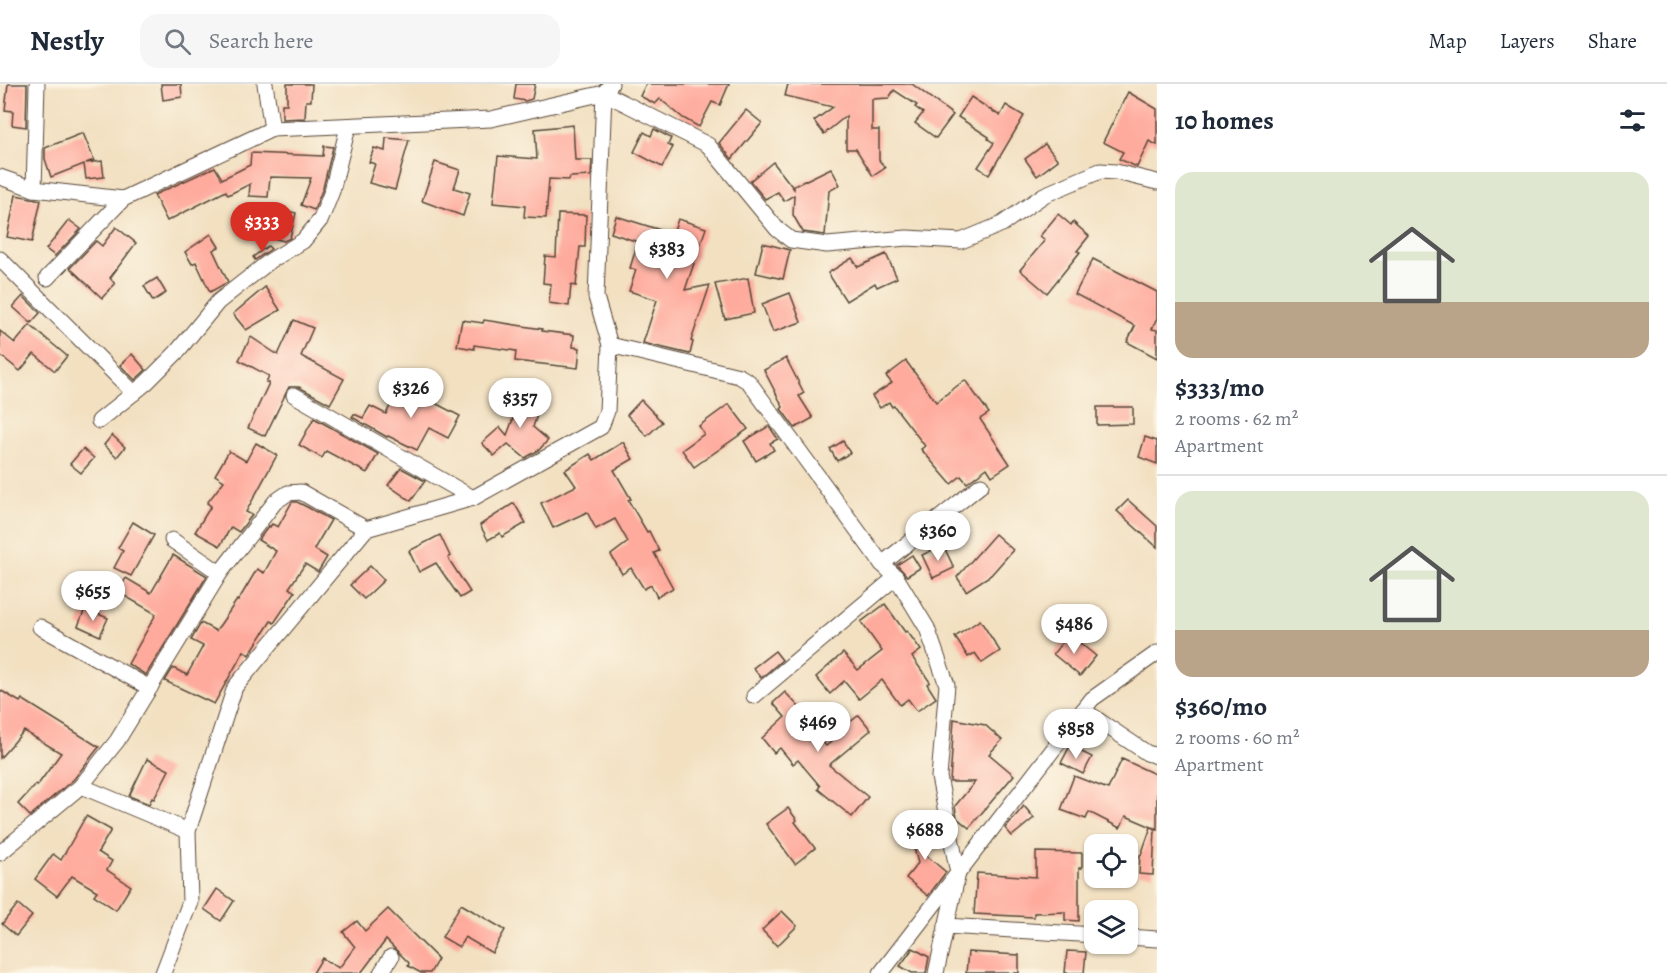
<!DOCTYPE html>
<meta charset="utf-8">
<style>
body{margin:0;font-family:Alegreya,serif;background:#f6f6f7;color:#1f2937;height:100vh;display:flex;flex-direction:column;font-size:22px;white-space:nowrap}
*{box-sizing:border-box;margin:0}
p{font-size:20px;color:#747a83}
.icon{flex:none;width:33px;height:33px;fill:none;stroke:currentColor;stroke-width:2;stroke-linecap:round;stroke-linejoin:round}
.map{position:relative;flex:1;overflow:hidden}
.drawer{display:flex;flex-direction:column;background:#fff;width:510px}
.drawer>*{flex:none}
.buttons{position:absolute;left:1084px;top:750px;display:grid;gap:12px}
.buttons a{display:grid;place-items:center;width:54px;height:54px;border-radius:12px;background:#fff;box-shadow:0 2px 4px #0004;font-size:30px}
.price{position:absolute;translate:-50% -51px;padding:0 14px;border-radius:21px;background:#fff;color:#222;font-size:20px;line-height:39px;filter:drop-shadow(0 2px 3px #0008)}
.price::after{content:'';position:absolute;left:50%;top:36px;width:18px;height:14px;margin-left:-9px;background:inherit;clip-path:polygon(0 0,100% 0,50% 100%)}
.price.current{background:#d93025;color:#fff}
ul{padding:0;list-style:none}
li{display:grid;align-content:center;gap:12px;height:318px;padding:0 18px}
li+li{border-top:2px solid #e0e1e3}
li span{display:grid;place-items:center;height:186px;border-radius:18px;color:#555}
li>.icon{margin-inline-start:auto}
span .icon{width:108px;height:108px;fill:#fffc;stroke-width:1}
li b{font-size:26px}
h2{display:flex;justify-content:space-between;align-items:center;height:72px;padding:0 18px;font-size:26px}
header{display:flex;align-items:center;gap:36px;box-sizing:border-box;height:84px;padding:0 30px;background:#fff;border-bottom:2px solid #e0e1e3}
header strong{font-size:28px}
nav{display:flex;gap:33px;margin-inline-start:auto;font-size:21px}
.search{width:420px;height:54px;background:#f6f6f7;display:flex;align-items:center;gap:15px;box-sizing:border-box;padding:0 21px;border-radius:18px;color:#747a83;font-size:22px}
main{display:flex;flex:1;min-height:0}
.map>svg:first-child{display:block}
</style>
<header>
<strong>Nestly</strong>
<div class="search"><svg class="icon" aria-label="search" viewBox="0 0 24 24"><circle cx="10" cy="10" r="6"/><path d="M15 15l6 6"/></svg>Search here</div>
<nav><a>Map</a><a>Layers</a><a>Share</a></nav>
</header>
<main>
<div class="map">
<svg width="1157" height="889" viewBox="0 0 1157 889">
<rect width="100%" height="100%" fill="#fcf5e5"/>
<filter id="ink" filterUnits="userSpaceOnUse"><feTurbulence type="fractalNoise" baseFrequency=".0167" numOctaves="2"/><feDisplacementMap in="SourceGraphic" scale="12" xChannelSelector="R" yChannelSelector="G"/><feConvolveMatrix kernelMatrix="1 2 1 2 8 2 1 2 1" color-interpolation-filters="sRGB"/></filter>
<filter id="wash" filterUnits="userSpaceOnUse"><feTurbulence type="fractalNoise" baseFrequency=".008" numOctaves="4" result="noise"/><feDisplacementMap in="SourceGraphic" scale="24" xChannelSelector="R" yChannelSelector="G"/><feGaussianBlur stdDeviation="1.35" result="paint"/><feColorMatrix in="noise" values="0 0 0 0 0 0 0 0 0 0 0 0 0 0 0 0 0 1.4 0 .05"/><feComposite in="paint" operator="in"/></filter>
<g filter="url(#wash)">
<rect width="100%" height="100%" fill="#f2e0c1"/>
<g id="blocks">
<g fill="#feab9d">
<path d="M 8,0 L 27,0 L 26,43 L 12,41 L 13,27 L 5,26 Z"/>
<path d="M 161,0 L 181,0 L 182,13 L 163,16 Z"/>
<path d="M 287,0 L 312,0 L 311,17 L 306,17 L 305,34 L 282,35 L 282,20 L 287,20 Z"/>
<path d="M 516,0 L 535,0 L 532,15 L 525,17 L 514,15 Z"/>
<path d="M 646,0 L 729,0 L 720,21 L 712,18 L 699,43 L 683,34 L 660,15 L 655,20 L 640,12 Z"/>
<path d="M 788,0 L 912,0 L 953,31 L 936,54 L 915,39 L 923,29 L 915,23 L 917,21 L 894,6 L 889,14 L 872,15 L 872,46 L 879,46 L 879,76 L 885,84 L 873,92 L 856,65 L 846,65 L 846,32 L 824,50 L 814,37 L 833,23 L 785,12 Z"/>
<path d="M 1128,8 L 1157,25 L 1157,61 L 1149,57 L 1137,83 L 1119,75 L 1123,68 L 1103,58 Z"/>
<path d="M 971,13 L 1000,32 L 1006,21 L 1024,32 L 989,91 L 978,83 L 994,59 L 988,55 L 989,53 L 958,33 Z"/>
<path d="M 746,26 L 762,39 L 732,75 L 719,59 Z"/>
<path d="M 573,41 L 575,76 L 592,76 L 591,92 L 570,93 L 569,96 L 549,95 L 546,134 L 524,133 L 525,122 L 493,119 L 498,72 L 537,75 L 535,45 Z"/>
<path d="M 654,45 L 671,54 L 668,61 L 673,63 L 662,83 L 634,68 L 644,48 L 651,52 Z"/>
<path d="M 83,49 L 94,76 L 86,79 L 102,77 L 104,93 L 86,95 L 84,80 L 51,93 L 45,75 L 45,64 Z"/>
<path d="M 386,54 L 409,56 L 395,106 L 369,99 L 375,80 L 369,78 L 374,64 L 385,67 Z"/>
<path d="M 1045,60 L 1058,76 L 1037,92 L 1025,75 Z"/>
<path d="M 324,62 L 333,63 L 323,104 L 314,126 L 301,121 L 311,94 L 270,93 L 268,113 L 249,112 L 250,100 L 228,111 L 226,107 L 167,137 L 154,111 L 215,83 L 222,95 L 250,81 L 251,69 L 323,72 Z"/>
<path d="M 435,78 L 460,86 L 454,104 L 470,109 L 463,132 L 422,117 Z"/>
<path d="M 773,78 L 794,105 L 794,102 L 831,84 L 840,101 L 829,107 L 825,151 L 803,148 L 793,131 L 794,111 L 784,117 L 778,108 L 765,115 L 750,97 Z"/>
<path d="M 16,111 L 41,116 L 32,158 L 7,153 Z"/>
<path d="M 268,122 L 296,129 L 290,154 L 284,157 L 261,151 Z"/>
<path d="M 558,130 L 586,131 L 585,163 L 580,163 L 576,202 L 571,201 L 569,222 L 549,219 L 551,200 L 543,199 L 545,172 L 556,173 Z"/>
<path d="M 1058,130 L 1071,141 L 1073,138 L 1089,152 L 1077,167 L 1080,168 L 1047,209 L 1020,186 L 1045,156 L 1040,152 Z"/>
<path d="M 616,132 L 673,150 L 678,135 L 706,144 L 685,206 L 710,201 L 691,257 L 693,258 L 690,270 L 643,259 L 657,216 L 629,207 L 636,186 L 630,184 L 638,158 L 611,149 Z"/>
<path d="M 69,136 L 81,145 L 55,172 L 46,165 Z"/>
<path d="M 116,143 L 136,159 L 110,194 L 115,200 L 102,214 L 70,184 L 96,157 L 102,162 Z"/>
<path d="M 211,150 L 219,163 L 213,166 L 228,198 L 210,208 L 196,178 L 192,180 L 185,168 Z"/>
<path d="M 763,159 L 790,166 L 783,195 L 756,189 Z"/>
<path d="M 268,162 L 271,165 L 255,176 L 253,173 Z"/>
<path d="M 886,170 L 897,194 L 877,203 L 875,199 L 846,217 L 828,189 L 852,174 L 858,183 Z"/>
<path d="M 1093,175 L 1157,208 L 1157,234 L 1152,245 L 1157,246 L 1157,274 L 1127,258 L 1135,242 L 1075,210 Z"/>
<path d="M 157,194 L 166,209 L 153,217 L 144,202 Z"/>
<path d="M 748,194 L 754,229 L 725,235 L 715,200 Z"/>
<path d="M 265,203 L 280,226 L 246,246 L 233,230 Z"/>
<path d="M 790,209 L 801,238 L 773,248 L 762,220 Z"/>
<path d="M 23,212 L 40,229 L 31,239 L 13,223 Z"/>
<path d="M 294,236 L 313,244 L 301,272 L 344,295 L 330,320 L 299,303 L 289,303 L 265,352 L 248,344 L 269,299 L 266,298 L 269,292 L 239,276 L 251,253 L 278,271 Z"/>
<path d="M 462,236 L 483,239 L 484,236 L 542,245 L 542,247 L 574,251 L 573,263 L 580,264 L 578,284 L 515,277 L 516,267 L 474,261 L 474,265 L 457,262 Z"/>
<path d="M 30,241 L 67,272 L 55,287 L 34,270 L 20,287 L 0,271 L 0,247 L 15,259 Z"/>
<path d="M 132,270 L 146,286 L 135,296 L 120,281 Z"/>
<path d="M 786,274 L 804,309 L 799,312 L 813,334 L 795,344 L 781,325 L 783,323 L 764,286 Z"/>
<path d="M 906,277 L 936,318 L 965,296 L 989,329 L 980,335 L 1010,380 L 992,392 L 987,384 L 967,399 L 961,392 L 951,400 L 921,365 L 925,362 L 894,322 L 892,323 L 889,318 L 880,324 L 872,312 L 892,299 L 886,292 Z"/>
<path d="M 399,304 L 419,315 L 422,308 L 434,314 L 433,318 L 460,332 L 448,354 L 429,344 L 417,366 L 388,352 L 387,353 L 352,333 L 354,330 L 363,334 L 370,322 L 386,330 Z"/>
<path d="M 524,306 L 543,313 L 533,343 L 548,356 L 539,366 L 525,374 L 508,360 L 494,372 L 482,359 L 500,343 L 507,351 Z"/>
<path d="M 641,316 L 662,338 L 647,352 L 627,331 Z"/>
<path d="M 729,320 L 748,345 L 694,383 L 682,366 L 704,350 L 699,342 Z"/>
<path d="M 1097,323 L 1133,323 L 1133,340 L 1097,341 Z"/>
<path d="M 314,334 L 378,370 L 367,389 L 326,367 L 322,374 L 299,361 Z"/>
<path d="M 769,342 L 778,355 L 770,359 L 774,366 L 756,377 L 744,357 Z"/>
<path d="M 112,351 L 125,363 L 117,373 L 104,361 Z"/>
<path d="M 1145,353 L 1157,357 L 1157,380 L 1139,373 Z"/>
<path d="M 843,357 L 850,369 L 837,377 L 830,365 Z"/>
<path d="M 623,358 L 633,375 L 614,386 L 631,415 L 628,416 L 647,448 L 649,447 L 659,467 L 654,469 L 673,504 L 657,513 L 651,501 L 644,505 L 631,484 L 622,490 L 611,471 L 628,458 L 615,435 L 596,445 L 587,428 L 553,444 L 541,419 L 576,402 L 565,386 L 590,370 L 594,376 Z"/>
<path d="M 256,359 L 277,371 L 246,428 L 252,431 L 239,448 L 231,443 L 220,462 L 195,448 L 211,422 L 207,419 L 224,397 L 215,391 L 229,367 L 246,377 Z"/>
<path d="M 83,365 L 94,374 L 81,389 L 70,380 Z"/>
<path d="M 401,384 L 425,397 L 411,417 L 388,401 Z"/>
<path d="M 1128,416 L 1157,442 L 1157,463 L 1117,427 Z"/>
<path d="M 292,418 L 297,418 L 307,423 L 331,436 L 314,465 L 327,473 L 318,488 L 305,480 L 289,504 L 295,508 L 274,539 L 271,537 L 249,571 L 244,567 L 214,620 L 165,597 L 173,584 L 187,591 L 203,562 L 191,556 L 201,539 L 216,547 L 237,516 L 238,517 L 257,485 L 264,489 L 276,467 L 258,456 L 269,442 L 270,443 L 272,440 L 278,443 Z"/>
<path d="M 514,419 L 526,439 L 502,453 L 500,449 L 488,456 L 480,441 Z"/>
<path d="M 133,438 L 154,451 L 131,492 L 114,484 L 123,467 L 118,464 Z"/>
<path d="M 995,450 L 1013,466 L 991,491 L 966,507 L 957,493 Z"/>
<path d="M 440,451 L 450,472 L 448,474 L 470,508 L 460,514 L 436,479 L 419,488 L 409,467 Z"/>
<path d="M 943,461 L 954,484 L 933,494 L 922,471 Z"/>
<path d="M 173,471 L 207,492 L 146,591 L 128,580 L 156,530 L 118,508 L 126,494 L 151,509 Z"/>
<path d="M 912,471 L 920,484 L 907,492 L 897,481 Z"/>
<path d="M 370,482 L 384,496 L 364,515 L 350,501 Z"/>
<path d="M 885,520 L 905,548 L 907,547 L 921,566 L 912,573 L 930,598 L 927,600 L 936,614 L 917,627 L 908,615 L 900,621 L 882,596 L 859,615 L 844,597 L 830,610 L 816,593 L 843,569 L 858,586 L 882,567 L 861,538 Z"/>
<path d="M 85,525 L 108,534 L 100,552 L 78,542 Z"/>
<path d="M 980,536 L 1000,567 L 982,579 L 975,569 L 968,573 L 955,553 Z"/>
<path d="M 1069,550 L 1096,572 L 1080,592 L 1053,570 Z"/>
<path d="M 775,567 L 782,576 L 761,594 L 753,584 Z"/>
<path d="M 0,606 L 20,618 L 22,615 L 99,663 L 74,695 L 30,732 L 18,720 L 36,700 L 37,702 L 61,669 L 24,647 L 0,674 Z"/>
<path d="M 785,608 L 799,623 L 796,626 L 826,662 L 846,646 L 844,643 L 859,631 L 871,646 L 829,681 L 868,713 L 852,733 L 818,705 L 820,702 L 798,676 L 793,680 L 780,664 L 774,669 L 762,654 L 785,633 L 773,619 Z"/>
<path d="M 954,635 L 985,641 L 1002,656 L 989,670 L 1014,691 L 969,744 L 957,734 L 955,722 L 975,698 L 950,698 Z"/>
<path d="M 1070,662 L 1092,673 L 1083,690 L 1061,679 Z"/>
<path d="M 147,675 L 169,686 L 154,715 L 152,714 L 149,720 L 129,712 Z"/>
<path d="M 1122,675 L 1157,691 L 1157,745 L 1155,744 L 1153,791 L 1139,790 L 1140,771 L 1141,771 L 1151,743 L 1154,744 L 1126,732 L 1120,744 L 1089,728 L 1086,735 L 1061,726 L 1074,692 L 1108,705 Z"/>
<path d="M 1024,722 L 1034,734 L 1012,752 L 1005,744 Z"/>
<path d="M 788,724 L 797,736 L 795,738 L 815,764 L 795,780 L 766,740 Z"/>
<path d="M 86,732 L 111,746 L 98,768 L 112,777 L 107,786 L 131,802 L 116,826 L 94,811 L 97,807 L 72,792 L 57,812 L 35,795 L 53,770 L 61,776 Z"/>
<path d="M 933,739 L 938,756 L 915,762 L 946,788 L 928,812 L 906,794 L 918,779 L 909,745 Z"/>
<path d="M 1036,768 L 1082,769 L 1082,784 L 1079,784 L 1079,837 L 1065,836 L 1065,828 L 1034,829 L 1034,833 L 974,830 L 977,789 L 1036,793 Z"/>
<path d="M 217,805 L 234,817 L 221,837 L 204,825 Z"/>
<path d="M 18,820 L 32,832 L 16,852 L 2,840 Z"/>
<path d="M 461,820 L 505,846 L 492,869 L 465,853 L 459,863 L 442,853 Z"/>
<path d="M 388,825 L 438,875 L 430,889 L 421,889 L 408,882 L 409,879 L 386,856 L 361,889 L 313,889 L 322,874 L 339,884 L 355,863 L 343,848 L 357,837 L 365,847 Z"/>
<path d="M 782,827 L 797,842 L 777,862 L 762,846 Z"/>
<path d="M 913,864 L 929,873 L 926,889 L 912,889 L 900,882 Z"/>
<path d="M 1067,867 L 1086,868 L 1084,889 L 1065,889 Z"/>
<path d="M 968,868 L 1019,871 L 1019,889 L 966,889 Z"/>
</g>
</g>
</g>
<g filter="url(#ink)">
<use href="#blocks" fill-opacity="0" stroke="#564536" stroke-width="1.5"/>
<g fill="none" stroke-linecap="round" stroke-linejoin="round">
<g stroke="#564536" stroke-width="17">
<g id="minor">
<path d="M 265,0 L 272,45"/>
<path d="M 0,93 L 34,105 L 123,115 L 272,45 L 491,35 L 604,9 L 708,61 L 777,145 L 791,156 L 827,161 L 907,154 L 961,157 L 1002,140 L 1044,111 L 1100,87 L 1116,88 L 1157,98"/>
<path d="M 34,105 L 37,0"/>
<path d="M 0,175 L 134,309"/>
<path d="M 47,194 L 123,115"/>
<path d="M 610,261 L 739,292 L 749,298 L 882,480 L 896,493 L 927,544 L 947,601 L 939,693 L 958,789 L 936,889"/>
<path d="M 294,311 L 473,414"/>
<path d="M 99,337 L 146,299 L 176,269 L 218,218 L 270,177 L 303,157 L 321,135 L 332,107 L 348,43"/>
<path d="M 172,456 L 220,489"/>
<path d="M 882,480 L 981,401"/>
<path d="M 40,543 L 150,604"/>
<path d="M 754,612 L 896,493"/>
<path d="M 1083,626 L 1147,669 L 1157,672"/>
<path d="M 81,702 L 188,747"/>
<path d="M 0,769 L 81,702 L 117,657 L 220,489 L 275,418 L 288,409 L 301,408 L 366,445"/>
<path d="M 946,842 L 1095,851"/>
<path d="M 1128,853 L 1157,855"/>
<path d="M 163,889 L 190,818 L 188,747 L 235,603 L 366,445 L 473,414 L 601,343 L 607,327 L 610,261 L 596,213 L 604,9 L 611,0"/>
<path d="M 381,889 L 391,873"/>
<path d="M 881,889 L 1092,615 L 1157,569"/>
</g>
</g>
<use href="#minor" stroke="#fff" stroke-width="15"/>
</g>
</g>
</svg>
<div class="buttons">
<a><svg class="icon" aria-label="locate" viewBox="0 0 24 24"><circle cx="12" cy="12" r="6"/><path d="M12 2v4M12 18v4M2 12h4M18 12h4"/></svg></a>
<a><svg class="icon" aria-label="layers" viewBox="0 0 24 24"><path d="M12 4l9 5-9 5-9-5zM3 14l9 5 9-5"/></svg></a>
</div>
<b class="price current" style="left:262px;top:169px">$333</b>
<b class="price" style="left:667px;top:196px">$383</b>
<b class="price" style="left:411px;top:335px">$326</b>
<b class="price" style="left:520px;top:345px">$357</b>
<b class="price" style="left:938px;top:478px">$360</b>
<b class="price" style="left:93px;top:538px">$655</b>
<b class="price" style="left:1074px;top:571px">$486</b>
<b class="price" style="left:818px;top:669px">$469</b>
<b class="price" style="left:1076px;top:676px">$858</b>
<b class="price" style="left:925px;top:777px">$688</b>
</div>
<section class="drawer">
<h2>10 homes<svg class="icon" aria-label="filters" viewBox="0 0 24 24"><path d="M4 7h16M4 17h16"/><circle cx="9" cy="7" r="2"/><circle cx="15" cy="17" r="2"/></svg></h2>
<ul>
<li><span style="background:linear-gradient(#dfe7d0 70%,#b9a48a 0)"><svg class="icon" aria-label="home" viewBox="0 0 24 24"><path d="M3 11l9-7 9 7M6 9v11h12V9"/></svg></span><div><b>$333/mo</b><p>2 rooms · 62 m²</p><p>Apartment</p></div></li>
<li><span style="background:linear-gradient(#dfe7d0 75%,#b9a48a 0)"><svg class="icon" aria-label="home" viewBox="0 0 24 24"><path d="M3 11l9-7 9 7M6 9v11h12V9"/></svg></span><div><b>$360/mo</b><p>2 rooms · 60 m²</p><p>Apartment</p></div></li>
</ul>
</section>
</main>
